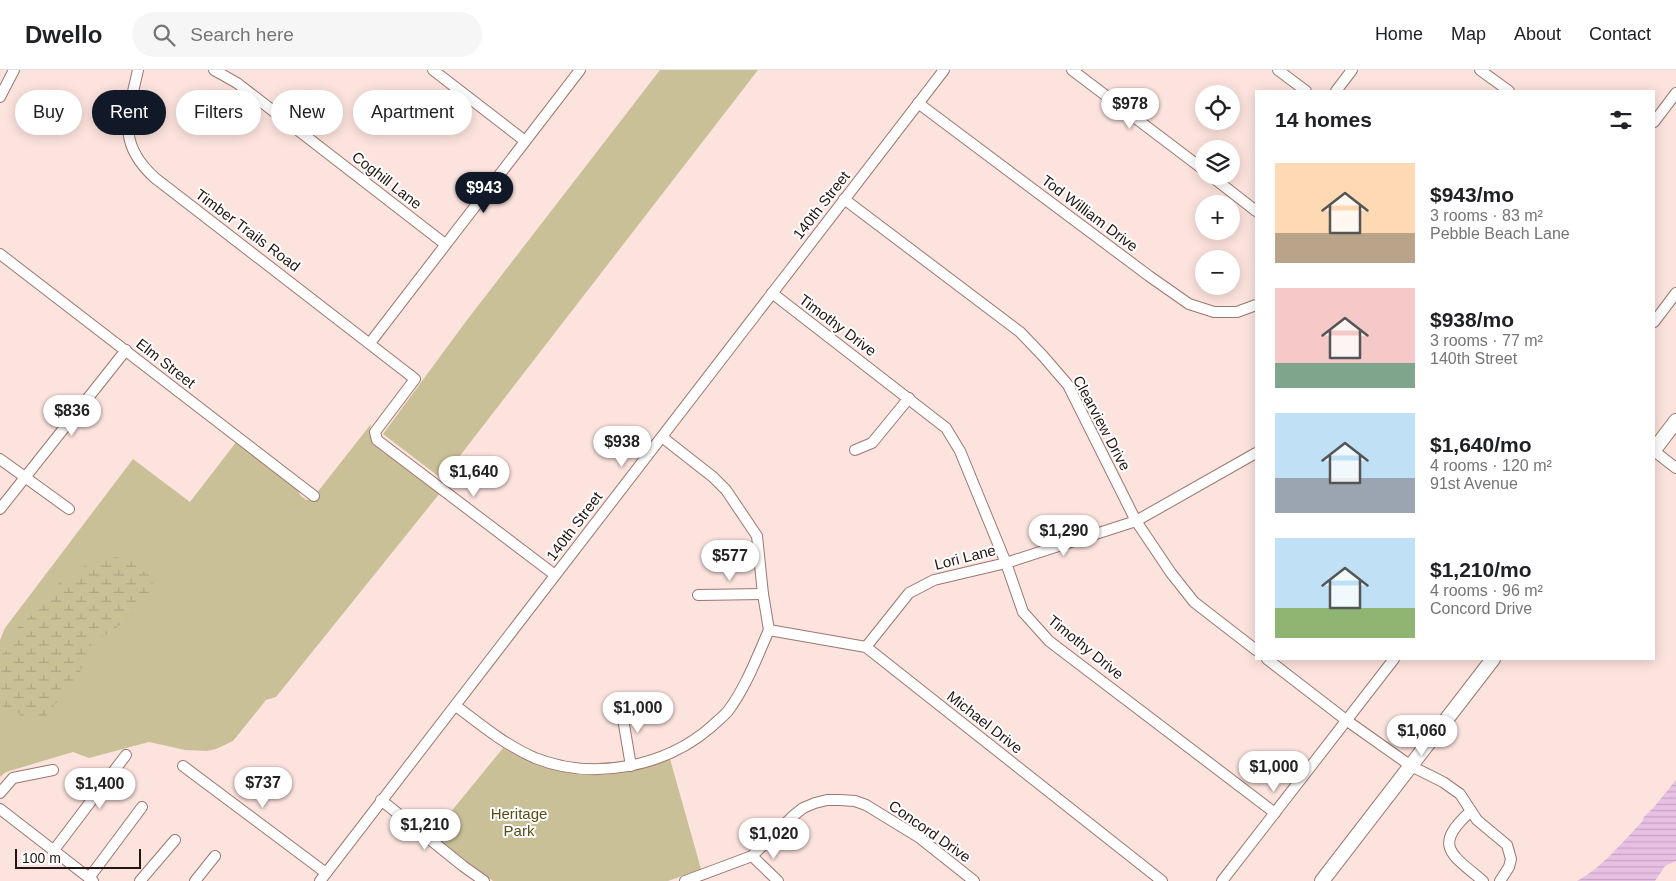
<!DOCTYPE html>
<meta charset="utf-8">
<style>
body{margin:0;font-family:Helvetica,sans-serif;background:#f6f6f6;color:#202124;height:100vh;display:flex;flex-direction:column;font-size:19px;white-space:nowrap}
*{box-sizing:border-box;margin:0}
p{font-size:16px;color:#757577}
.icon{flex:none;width:28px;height:28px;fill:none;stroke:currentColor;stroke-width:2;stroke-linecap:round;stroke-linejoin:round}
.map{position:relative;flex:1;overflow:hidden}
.details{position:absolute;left:1255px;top:20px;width:400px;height:570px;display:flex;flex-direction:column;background:#fff;border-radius:0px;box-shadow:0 2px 12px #0003}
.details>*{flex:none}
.banner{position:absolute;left:15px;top:20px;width:475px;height:45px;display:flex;gap:10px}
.tools{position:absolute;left:1195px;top:15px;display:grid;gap:10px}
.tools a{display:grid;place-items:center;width:45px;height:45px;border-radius:50%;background:#fff;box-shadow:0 2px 12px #0003;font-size:25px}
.scale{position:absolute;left:15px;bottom:12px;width:126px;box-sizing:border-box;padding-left:5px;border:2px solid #231512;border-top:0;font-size:14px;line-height:18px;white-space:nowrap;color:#231512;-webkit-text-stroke:4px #fff;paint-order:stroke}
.price{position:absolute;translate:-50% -42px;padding:0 11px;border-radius:18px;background:#fff;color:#222;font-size:16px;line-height:32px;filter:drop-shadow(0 1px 2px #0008)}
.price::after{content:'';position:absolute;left:50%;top:30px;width:15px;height:11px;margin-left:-8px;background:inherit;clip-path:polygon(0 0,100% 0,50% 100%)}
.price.current{background:#111827;color:#fff}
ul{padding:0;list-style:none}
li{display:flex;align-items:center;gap:15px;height:125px;padding:0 20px}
li span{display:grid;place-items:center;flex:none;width:140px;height:100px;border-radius:0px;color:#555}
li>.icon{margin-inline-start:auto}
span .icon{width:60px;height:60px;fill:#fffc;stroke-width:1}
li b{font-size:21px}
h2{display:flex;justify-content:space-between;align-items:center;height:60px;padding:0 20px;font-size:21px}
.chip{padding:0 18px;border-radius:22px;background:#fff;box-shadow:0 2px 12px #0003;font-size:18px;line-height:45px}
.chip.current{background:#111827;color:#fff}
header{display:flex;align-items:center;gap:30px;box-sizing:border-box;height:70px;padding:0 25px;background:#fff;border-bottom:1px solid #e0e0e0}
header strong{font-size:24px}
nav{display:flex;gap:28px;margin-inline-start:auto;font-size:18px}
.search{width:350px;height:45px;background:#f6f6f6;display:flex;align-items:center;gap:12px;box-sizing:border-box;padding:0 18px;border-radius:28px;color:#757577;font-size:19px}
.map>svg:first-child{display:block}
</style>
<header>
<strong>Dwello</strong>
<div class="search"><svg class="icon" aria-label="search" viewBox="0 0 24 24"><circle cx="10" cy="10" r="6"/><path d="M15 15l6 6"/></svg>Search here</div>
<nav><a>Home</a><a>Map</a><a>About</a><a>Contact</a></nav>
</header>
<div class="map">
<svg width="1676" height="811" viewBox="0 0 1676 811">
<defs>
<pattern id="wetland-marsh" width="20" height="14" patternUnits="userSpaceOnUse" patternTransform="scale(1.25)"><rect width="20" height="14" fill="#cac098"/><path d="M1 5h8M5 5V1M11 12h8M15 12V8" fill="none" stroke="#ada482"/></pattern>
<pattern id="water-rules" width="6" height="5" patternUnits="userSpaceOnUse" patternTransform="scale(1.25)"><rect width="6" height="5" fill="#e8c0e3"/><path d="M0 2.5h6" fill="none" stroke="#c7a4c2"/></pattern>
</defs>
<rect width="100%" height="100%" fill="#fde3dd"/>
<g fill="#cac098">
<path d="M 660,0 L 758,0 L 442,409 L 383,364 L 467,250 Z"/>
<path d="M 371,354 L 369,363 L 371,370 L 440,423 L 276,627 L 266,630 L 233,671 L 216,679 L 207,681 L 185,680 L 149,672 L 89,688 L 73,682 L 6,702 L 0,707 L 0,570 L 5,558 L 133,389 L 190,432 L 237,371 L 297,417 L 300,425 L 306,430 L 312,429 Z"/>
<path d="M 503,678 C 553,710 616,713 670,689 L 701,799 L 668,811 L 493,811 L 432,765 Z"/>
</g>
<path fill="url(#wetland-marsh)" d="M 101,486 L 123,488 L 131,491 L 144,502 L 151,502 L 153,510 L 152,525 L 111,563 L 94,569 L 79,604 L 46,646 L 22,648 L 17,641 L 12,641 L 2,636 L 0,625 L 0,585 L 8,580 C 8,565 23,549 36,543 L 36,539 L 41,532 L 54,521 C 55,516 54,517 58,514 C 61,510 64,510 69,508 C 79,503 87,491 99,488 Z"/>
<path fill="url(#water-rules)" d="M 1676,710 L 1676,791 L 1665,796 L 1655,811 L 1577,811 C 1603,797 1622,772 1642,752 L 1644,747 L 1654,737 Z"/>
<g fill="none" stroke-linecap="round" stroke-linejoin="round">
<g stroke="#9c776e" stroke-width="12">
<g id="street">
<path d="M 138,0 C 128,45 116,73 155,108 L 415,309 L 375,362 L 377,370 L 555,505"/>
<path d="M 214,0 L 237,13 L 445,174"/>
<path d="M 433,0 L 525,71"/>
<path d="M 1072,0 L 1204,100"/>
<path d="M 1278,0 L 1306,21"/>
<path d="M 1480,0 L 1509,21"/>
<path d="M 1336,21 L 1352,0"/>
<path d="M 0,27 L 14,0"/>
<path d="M 918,33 L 1149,206 L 1189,234 L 1214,242 L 1237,242 L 1256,235"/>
<path d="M 1654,52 L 1676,23"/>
<path d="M 1211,106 L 1256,141"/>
<path d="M 844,129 L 1020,262 L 1043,286 L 1068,315 L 1136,451 L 1171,503 L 1194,532 L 1256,580"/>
<path d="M 0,184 L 314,426"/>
<path d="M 772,223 L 946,358 L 960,381 L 1006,493 L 1023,542 L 1049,571 L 1275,743"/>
<path d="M 1654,252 L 1676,223"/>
<path d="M 370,273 L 580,0"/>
<path d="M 662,367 L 713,407 L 726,420 L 757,466 L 763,524 L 769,560"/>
<path d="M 855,380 L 872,373 L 909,328"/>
<path d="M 1654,381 L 1676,398"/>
<path d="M 0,389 L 69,439"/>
<path d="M 0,439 L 126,280"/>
<path d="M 698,525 L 763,524"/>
<path d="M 769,560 L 866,577 L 1162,811"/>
<path d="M 866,577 L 909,523 L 934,510 L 1006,493 L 1136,451 L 1256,383"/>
<path d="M 1267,589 L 1346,650 L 1411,696 L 1443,712 L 1460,724 L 1477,750 L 1507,775 L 1511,789 L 1509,797 L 1500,811"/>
<path d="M 456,636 C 481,655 505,675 535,688 C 593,711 665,697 711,657 C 716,652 723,647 728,641 C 746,617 757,587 769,560"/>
<path d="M 621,637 L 631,696"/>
<path d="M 183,696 L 326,803"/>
<path d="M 0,723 L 13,708 L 53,700"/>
<path d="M 381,730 L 463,796 L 484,811"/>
<path d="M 0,739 L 93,811"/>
<path d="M 1471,741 C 1432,776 1451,784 1483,811"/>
<path d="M 54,780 L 126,685"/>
<path d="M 752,786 L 778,811"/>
<path d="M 89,808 L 142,737"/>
<path d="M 140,811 L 175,770"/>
<path d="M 195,811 L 215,786"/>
<path d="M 320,811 L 944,0"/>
<path d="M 685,811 L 752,786 L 793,746 L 803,738 L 815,733 L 827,730 L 840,730 L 855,731 L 866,735 L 920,768 L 974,811"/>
<path d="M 1222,811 L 1394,589"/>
</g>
</g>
<g stroke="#9c776e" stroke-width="16">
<g id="secondary">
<path d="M 1654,380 L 1676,351"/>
<path d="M 1322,811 L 1493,589"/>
</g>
</g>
<use href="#street" stroke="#fff" stroke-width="10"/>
<use href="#secondary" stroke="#fff" stroke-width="14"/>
</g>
<g text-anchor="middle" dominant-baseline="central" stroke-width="4" stroke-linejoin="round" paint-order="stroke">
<g font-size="15" fill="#231512" stroke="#fff">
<text transform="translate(387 110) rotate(38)">Coghill Lane</text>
<text transform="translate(821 135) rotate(-52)">140th Street</text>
<text transform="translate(1090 143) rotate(37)">Tod William Drive</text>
<text transform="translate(248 160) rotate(37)">Timber Trails Road</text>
<text transform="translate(838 255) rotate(37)">Timothy Drive</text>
<text transform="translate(166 293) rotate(38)">Elm Street</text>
<text transform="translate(1102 353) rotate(62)">Clearview Drive</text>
<text transform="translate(574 456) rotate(-53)">140th Street</text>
<text transform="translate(965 487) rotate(-14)">Lori Lane</text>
<text transform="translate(1086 577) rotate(39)">Timothy Drive</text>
<text transform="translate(985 652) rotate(38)">Michael Drive</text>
<text transform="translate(930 761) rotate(35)">Concord Drive</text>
</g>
<g font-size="15" fill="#594c12" stroke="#fff">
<text x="519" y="743">Heritage<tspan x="519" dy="17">Park</tspan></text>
</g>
</g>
</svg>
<div class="tools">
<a><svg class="icon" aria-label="locate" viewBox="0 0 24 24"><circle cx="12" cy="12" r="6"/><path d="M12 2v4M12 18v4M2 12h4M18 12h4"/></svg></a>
<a><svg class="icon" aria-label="layers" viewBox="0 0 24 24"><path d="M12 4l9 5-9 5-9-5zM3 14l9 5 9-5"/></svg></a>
<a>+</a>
<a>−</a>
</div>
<div class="scale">100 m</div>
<b class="price" style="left:1130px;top:60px">$978</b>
<b class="price current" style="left:484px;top:144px">$943</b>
<b class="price" style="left:72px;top:367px">$836</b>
<b class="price" style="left:622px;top:398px">$938</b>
<b class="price" style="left:474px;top:428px">$1,640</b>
<b class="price" style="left:1064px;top:487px">$1,290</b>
<b class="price" style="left:730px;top:512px">$577</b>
<b class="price" style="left:638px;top:664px">$1,000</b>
<b class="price" style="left:1422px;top:687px">$1,060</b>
<b class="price" style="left:1274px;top:723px">$1,000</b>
<b class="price" style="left:263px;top:739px">$737</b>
<b class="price" style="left:100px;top:740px">$1,400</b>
<b class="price" style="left:425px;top:781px">$1,210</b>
<b class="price" style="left:774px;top:790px">$1,020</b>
<div class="banner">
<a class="chip">Buy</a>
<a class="chip current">Rent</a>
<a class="chip">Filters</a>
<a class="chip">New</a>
<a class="chip">Apartment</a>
</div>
<section class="details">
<h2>14 homes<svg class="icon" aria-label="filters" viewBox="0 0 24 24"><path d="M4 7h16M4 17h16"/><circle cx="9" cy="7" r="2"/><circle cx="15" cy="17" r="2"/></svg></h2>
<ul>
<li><span style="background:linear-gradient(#ffd9b3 70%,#b9a48a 0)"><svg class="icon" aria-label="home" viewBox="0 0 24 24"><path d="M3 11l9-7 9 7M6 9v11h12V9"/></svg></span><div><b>$943/mo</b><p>3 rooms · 83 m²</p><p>Pebble Beach Lane</p></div></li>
<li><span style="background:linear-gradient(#f6c9c9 75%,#7fa58c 0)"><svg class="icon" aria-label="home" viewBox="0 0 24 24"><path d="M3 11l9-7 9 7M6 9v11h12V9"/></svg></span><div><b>$938/mo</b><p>3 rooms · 77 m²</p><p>140th Street</p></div></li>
<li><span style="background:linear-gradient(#bfe0f5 65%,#9aa5b1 0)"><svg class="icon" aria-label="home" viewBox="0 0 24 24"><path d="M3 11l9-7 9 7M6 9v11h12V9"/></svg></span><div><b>$1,640/mo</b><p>4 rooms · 120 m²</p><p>91st Avenue</p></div></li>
<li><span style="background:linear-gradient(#bfe0f5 70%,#8fb573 0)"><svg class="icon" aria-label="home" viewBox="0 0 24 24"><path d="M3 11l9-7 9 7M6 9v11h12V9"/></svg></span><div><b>$1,210/mo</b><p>4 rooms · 96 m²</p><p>Concord Drive</p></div></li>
</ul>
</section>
</div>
